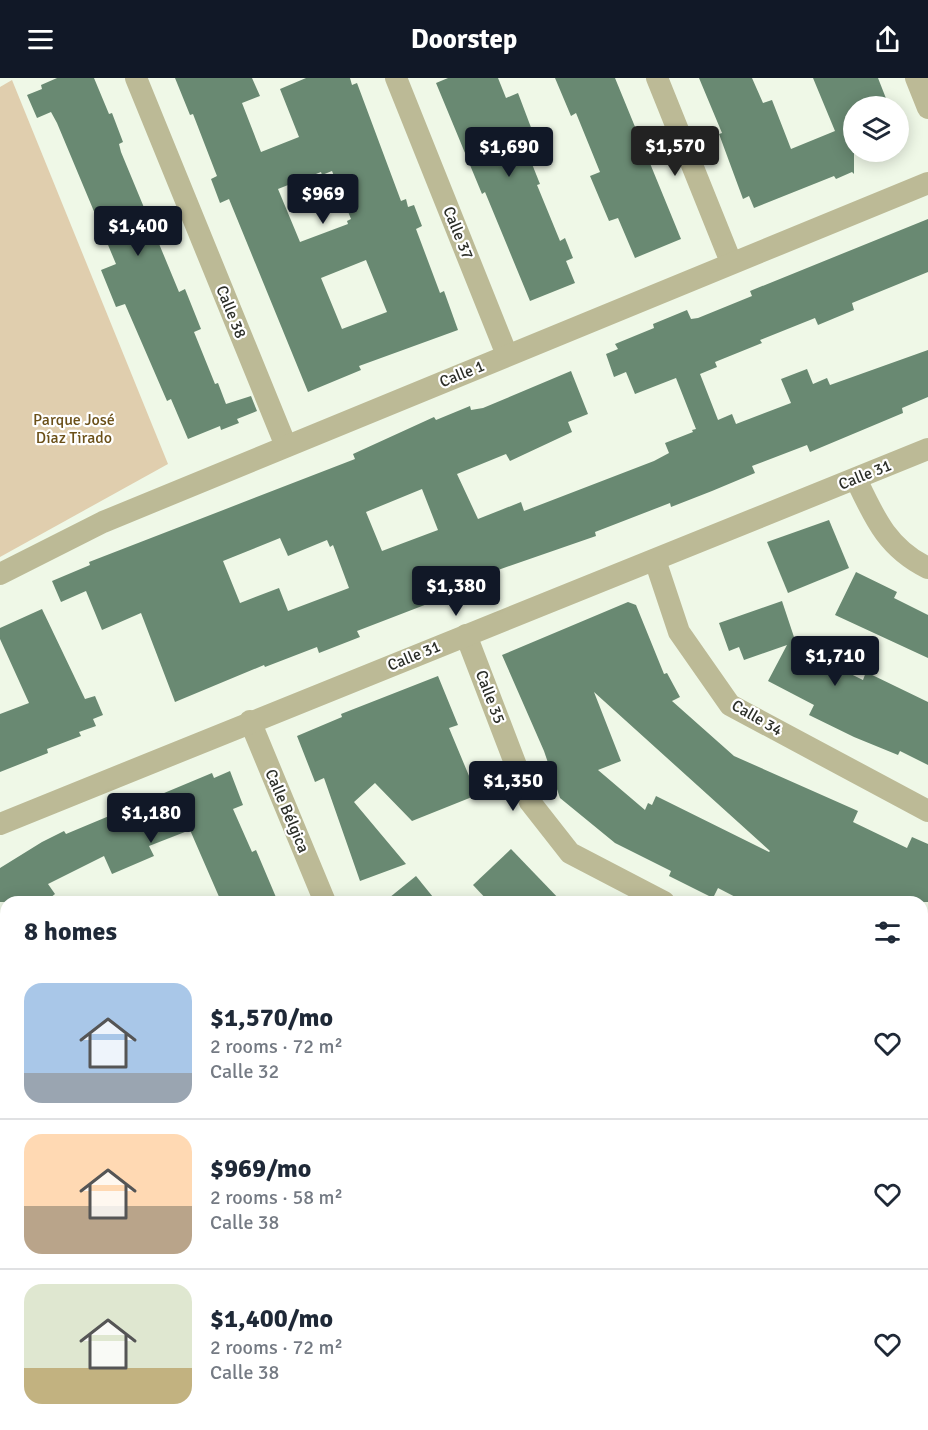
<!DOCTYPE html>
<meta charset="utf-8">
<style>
body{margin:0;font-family:Signika,sans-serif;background:#f6f6f7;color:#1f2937;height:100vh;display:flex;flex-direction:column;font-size:22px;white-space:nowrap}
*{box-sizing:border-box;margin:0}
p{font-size:20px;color:#747a83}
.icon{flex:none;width:33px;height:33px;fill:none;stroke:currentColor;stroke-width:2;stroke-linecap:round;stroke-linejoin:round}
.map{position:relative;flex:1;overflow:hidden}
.side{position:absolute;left:0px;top:818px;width:928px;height:536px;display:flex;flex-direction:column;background:#fff;border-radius:18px 18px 0 0;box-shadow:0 3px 15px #0003}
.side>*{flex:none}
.tools{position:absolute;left:843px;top:18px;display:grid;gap:12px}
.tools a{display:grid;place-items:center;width:66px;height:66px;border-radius:50%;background:#fff;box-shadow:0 3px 15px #0003;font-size:30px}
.price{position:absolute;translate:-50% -51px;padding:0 14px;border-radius:6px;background:#111827;color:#fff;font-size:20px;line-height:39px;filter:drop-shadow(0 2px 3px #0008)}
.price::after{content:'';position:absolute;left:50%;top:36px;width:18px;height:14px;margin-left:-9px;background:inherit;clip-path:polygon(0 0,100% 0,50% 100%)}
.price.active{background:#222;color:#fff}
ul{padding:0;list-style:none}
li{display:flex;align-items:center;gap:18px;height:150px;padding:0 24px}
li+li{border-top:2px solid #e0e1e3}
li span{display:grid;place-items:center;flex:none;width:168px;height:120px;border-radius:18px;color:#555}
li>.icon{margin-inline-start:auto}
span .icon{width:72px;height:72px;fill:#fffc;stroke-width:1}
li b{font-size:26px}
h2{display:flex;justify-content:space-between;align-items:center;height:72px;padding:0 24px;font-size:26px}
header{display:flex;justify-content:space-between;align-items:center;height:78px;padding:0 24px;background:#111827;color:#fff;font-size:27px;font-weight:800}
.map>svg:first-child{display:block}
</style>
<header><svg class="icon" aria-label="menu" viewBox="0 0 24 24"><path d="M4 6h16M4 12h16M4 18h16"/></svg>Doorstep<svg class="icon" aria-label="share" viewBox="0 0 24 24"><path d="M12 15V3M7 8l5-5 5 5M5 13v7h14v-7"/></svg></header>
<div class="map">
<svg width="928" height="1352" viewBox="0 0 928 1352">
<rect width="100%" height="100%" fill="#eff8e7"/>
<path fill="#e0ceae" d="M 12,2 L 168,386 L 0,479 L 0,9 Z"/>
<g fill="#698972" fill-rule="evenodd">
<path d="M 57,0 L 94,0 L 109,36 L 112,35 L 123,64 L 119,66 L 121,74 L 179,214 L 185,211 L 201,251 L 194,254 L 215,306 L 218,305 L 226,326 L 251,318 L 257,333 L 237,341 L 239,345 L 221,352 L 220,348 L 188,361 L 171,321 L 167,323 L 125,226 L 116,229 L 101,192 L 116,186 L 57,45 L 51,34 L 37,40 L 27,17 L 42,11 L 41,7 Z"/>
<path d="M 175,0 L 252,0 L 260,18 L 242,25 L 261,74 L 299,59 L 280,11 L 306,0 L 350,0 L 352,7 L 357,5 L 401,123 L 406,121 L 408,129 L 414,127 L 422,148 L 416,151 L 440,215 L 444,213 L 458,252 L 359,288 L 361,292 L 308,314 L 229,121 L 220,125 L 211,101 L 217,98 L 215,93 L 193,36 L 190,37 ZM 332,93 L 351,141 L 347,143 L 348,146 L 300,164 L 278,111 L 321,94 L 322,97 ZM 366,182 L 387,234 L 342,251 L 321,200 Z"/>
<path d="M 448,0 L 498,0 L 506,20 L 518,15 L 541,76 L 530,81 L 540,106 L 537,107 L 560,163 L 565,160 L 573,180 L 566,183 L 575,205 L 530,223 L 485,114 L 482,116 L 436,5 Z"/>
<path d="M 555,0 L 615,0 L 681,161 L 635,180 L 618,140 L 609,143 L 590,98 L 600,94 L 576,35 L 571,38 Z"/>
<path d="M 699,0 L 752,0 L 763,25 L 772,22 L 791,71 L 835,53 L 813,0 L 878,0 L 889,28 L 854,28 L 854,96 L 852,94 L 836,101 L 834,98 L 754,130 L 749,118 L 743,121 L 719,56 L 722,55 Z"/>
<path d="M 928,141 L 928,194 L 852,225 L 854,232 L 818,247 L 815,240 L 760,262 L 762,265 L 715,284 L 717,289 L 700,296 L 718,342 L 732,336 L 736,346 L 791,325 L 781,301 L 807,291 L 813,306 L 827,300 L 830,307 L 928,272 L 928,319 L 902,330 L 903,335 L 810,374 L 807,367 L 752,388 L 755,395 L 712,413 L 671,429 L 670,425 L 595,454 L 596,458 L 498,492 L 500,498 L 357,553 L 360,559 L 319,575 L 317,569 L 265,589 L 264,587 L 175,624 L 141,535 L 102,552 L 86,513 L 61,524 L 52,503 L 90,487 L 89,484 L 355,381 L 353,376 L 434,339 L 436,342 L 470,328 L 471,332 L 483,330 L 571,293 L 588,336 L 568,344 L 572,354 L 510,383 L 506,376 L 457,396 L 478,441 L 521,424 L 524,433 L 654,383 L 669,375 L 665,365 L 693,354 L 692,352 L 696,351 L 676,300 L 635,316 L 626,294 L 614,299 L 606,276 L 618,271 L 615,266 L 654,250 L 653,246 L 687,232 L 691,241 L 698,240 L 752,218 L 750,213 ZM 422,411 L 438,452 L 382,473 L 366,434 ZM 280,460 L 288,478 L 327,462 L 330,469 L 333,467 L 349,510 L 288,533 L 279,510 L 240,525 L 223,483 Z"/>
<path d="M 829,442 L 849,490 L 788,515 L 767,464 Z"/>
<path d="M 856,494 L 897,514 L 894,520 L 928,537 L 928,580 L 835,537 Z"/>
<path d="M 782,523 L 806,595 L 814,578 L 863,602 L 866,594 L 928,624 L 928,687 L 900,673 L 898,677 L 854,659 L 809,637 L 814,627 L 768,603 L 787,567 L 744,582 L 739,569 L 729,573 L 719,545 Z"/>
<path d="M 628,524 L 636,527 L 664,596 L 667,595 L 680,619 L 672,623 L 734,678 L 858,733 L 853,744 L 907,770 L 912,759 L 928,766 L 928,824 L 745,824 L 718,810 L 713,820 L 669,798 L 671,793 L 615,765 L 560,720 L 544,673 L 502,577 ZM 594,614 L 770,773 L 769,774 L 656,718 L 652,727 L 648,725 L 645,732 L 598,692 L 621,683 Z"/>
<path d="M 42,531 L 85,621 L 95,618 L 103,637 L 93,641 L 96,648 L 79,654 L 81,658 L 47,671 L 48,675 L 0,694 L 0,636 L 29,625 L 0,561 L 0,550 Z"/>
<path d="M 438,598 L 458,647 L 449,650 L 477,717 L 412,743 L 375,705 L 354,724 L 406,786 L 360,803 L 324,700 L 315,704 L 297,658 L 342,639 L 341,636 Z"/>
<path d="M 230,693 L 243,727 L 233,731 L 252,774 L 256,772 L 278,824 L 217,824 L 220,821 L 190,752 L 149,768 L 154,778 L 112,796 L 104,778 L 48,806 L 55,816 L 45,824 L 0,824 L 0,790 L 42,764 L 64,753 L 66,756 L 212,695 L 214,700 Z"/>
<path d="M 511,771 L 562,824 L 489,824 L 473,807 Z"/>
<path d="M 416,798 L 437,824 L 384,824 Z"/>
</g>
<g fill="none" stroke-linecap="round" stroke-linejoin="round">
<g stroke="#bcba96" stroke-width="22">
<path d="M 136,0 L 286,368"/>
<path d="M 396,0 L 507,277"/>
<path d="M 657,0 L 731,184"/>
<path d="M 916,0 L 928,30"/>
<path d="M 856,401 C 874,439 887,470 928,490"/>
<path d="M 655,482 L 679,554 L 730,627 L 928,733"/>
<path d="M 0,496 L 103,444 L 928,105"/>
<path d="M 466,557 L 530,724 L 570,775 L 664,824"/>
<path d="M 250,643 L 325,824"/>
<path d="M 0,746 L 928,371"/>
<path d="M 0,923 L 6,927"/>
<path d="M 922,958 L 928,961"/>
<path d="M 922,1042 L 928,1031"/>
<path d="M 0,1203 L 6,1207"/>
<path d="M 232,1347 L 240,1352"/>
<path d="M 58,1352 L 58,1347"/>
<path d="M 543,1352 L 545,1347"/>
<path d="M 768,1352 L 770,1347"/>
</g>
</g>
<g text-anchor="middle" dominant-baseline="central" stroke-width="4.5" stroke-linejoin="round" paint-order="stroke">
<g font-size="16" fill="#2c2f29" stroke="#fff">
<text transform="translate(458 155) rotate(68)">Calle 37</text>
<text transform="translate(231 234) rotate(68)">Calle 38</text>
<text transform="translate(462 296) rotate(-22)">Calle 1</text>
<text transform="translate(865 397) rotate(-22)">Calle 31</text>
<text transform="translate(414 578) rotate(-22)">Calle 31</text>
<text transform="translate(490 619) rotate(69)">Calle 35</text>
<text transform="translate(757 640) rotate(30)">Calle 34</text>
<text transform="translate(287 733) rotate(67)">Calle Bélgica</text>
</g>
<g font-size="16" fill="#6b5019" stroke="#fff">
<text x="74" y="342">Parque José<tspan x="74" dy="18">Díaz Tirado</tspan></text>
</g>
</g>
</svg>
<div class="tools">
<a><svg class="icon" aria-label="layers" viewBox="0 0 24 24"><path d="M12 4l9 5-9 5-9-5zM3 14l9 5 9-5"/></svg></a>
</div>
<b class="price active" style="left:675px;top:99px">$1,570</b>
<b class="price" style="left:509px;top:100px">$1,690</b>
<b class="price" style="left:323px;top:147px">$969</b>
<b class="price" style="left:138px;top:179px">$1,400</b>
<b class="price" style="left:456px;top:539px">$1,380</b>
<b class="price" style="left:835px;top:609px">$1,710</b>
<b class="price" style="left:513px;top:734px">$1,350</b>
<b class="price" style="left:151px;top:766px">$1,180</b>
<section class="side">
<h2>8 homes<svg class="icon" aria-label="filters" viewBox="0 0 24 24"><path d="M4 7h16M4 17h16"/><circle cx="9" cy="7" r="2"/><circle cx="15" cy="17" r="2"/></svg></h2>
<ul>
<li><span style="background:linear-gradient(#a9c7e8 75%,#9aa5b1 0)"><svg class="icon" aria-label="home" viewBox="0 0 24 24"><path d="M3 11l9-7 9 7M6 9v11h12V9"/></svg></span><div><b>$1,570/mo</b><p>2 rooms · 72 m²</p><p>Calle 32</p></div><svg class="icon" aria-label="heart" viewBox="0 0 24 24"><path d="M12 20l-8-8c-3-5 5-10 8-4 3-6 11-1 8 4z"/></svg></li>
<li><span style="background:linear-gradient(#ffd9b3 60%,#b9a48a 0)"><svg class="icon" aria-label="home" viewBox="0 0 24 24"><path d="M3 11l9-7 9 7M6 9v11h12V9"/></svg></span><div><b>$969/mo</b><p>2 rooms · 58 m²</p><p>Calle 38</p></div><svg class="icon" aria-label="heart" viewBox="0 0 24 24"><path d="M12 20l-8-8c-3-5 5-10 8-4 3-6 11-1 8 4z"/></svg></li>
<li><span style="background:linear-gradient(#dfe7d0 70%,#c2b280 0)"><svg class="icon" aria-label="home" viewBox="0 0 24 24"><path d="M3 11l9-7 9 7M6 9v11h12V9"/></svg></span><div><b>$1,400/mo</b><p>2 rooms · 72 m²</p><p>Calle 38</p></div><svg class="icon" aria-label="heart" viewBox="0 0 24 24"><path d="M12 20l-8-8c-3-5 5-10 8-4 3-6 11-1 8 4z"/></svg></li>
</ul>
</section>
</div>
